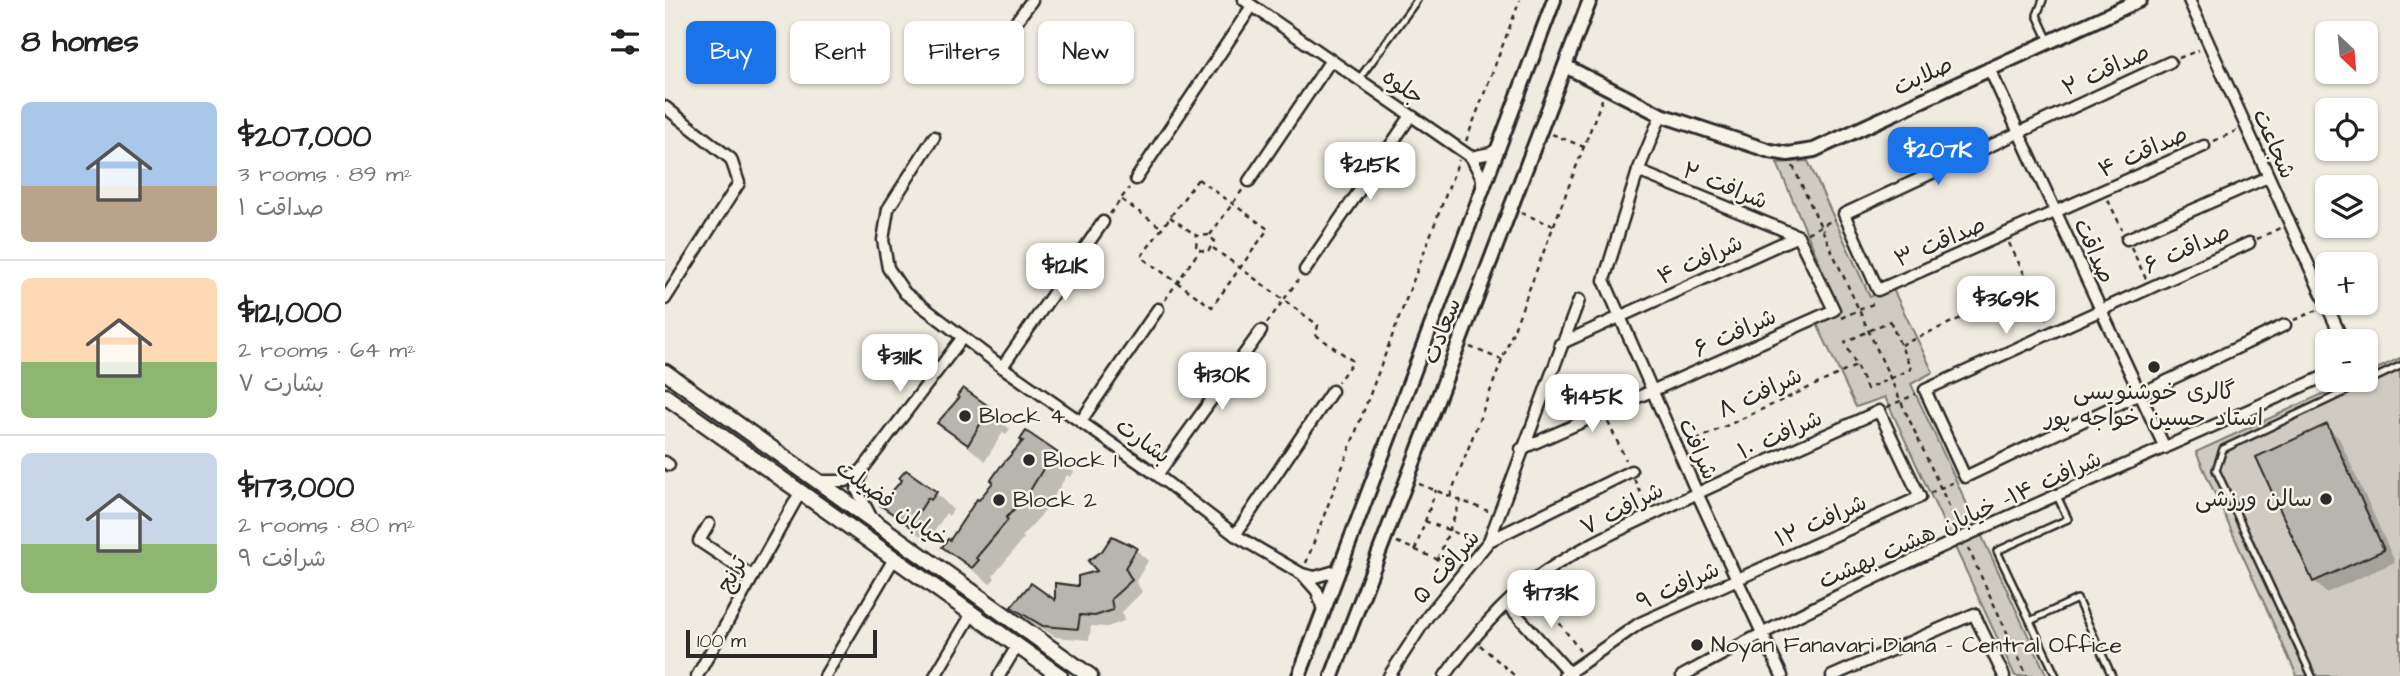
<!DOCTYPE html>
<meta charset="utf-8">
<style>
body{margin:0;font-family:"Architects Daughter","Playpen Sans Arabic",sans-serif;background:#f6f6f6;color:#222;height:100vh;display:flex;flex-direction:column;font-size:26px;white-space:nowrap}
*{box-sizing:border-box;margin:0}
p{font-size:23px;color:#767676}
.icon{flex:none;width:38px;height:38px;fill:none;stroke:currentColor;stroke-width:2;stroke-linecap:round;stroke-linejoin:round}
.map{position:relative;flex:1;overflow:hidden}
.drawer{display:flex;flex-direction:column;background:#fff;width:665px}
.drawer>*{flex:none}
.hud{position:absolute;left:21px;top:21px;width:665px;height:63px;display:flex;gap:14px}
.needle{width:46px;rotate:154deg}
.controls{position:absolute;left:1650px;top:21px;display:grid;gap:14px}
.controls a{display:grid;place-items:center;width:63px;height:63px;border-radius:10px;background:#fff;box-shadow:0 2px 5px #0004;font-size:35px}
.scale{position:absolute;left:21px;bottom:18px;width:191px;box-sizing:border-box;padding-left:7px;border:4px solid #2b2b2b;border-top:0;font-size:19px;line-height:24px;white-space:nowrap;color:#2b2b2b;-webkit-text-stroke:5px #f7f3e8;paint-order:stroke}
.price{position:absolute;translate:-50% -60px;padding:0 16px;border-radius:14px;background:#fff;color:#222;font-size:23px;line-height:46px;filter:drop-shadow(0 2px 4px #0008)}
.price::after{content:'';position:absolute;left:50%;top:42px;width:21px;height:16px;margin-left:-10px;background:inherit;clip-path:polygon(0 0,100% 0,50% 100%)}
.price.selected{background:#1a73e8;color:#fff}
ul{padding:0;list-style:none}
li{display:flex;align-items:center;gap:21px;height:175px;padding:0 21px}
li+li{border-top:2px solid #e0e0e0}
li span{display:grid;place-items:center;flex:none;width:196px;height:140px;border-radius:10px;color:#555}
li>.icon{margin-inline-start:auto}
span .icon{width:84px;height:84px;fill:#fffc;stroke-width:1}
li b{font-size:30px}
h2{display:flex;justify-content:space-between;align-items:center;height:84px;padding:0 21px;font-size:30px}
.tag{padding:0 24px;border-radius:10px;background:#fff;box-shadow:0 2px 5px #0004;font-size:24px;line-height:63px}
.tag.selected{background:#1a73e8;color:#fff}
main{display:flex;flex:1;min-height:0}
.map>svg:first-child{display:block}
</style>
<main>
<section class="drawer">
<h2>8 homes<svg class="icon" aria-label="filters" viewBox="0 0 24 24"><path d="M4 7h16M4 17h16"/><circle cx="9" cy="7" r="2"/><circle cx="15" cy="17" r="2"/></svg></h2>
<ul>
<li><span style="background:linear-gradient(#a9c7e8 60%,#b9a48a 0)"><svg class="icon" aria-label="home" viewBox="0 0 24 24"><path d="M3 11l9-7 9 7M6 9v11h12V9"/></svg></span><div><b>$207,000</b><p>3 rooms · 89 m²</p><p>صداقت ۱</p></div></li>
<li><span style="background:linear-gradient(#ffd9b3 60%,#8fb573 0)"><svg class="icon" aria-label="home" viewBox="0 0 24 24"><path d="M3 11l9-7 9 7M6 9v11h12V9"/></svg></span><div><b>$121,000</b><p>2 rooms · 64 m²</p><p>بشارت ۷</p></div></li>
<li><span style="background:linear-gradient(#c9d6e8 65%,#8fb573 0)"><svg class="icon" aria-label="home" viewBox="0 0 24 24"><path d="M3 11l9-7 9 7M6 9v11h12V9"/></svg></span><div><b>$173,000</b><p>2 rooms · 80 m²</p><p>شرافت ۹</p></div></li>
</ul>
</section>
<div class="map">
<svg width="1735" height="676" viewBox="0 0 1735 676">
<rect width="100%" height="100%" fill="#efebe0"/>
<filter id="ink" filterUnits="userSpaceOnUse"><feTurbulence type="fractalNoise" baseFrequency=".0143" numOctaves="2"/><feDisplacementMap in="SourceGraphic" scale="14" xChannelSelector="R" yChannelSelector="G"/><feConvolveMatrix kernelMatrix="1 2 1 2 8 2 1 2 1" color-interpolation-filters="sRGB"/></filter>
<g filter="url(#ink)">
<g fill="#cfcbc2" stroke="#7d7b76" stroke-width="2">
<path d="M 1143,161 L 1205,297 L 1227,287 L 1268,372 L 1246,384 L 1382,676 L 1350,676 L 1220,397 L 1191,407 L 1152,324 L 1175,311 L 1112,163 Z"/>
<path d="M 1735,358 L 1735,676 L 1632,676 L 1531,452 L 1688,380 L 1701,380 L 1701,374 Z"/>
</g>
<g fill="#0003">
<path d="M 298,390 L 345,429 L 341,434 L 338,432 L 320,461 L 275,423 L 296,398 Z"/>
<path d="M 1662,427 L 1674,438 L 1730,562 L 1661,593 L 1649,581 Z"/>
<path d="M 391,455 L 409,472 L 405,477 L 402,475 L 380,511 L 357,536 L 359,538 L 328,576 L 330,578 L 325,584 L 279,547 L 286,543 L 330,482 Z"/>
<path d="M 271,493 L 288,510 L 284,516 L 281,513 L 263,542 L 217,505 Z"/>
<path d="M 471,550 L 483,561 L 471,581 L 477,592 L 457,612 L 459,621 L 442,627 L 426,626 L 424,640 L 391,637 L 360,618 L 348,607 L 392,603 Z"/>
</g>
<g fill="#b8b5ae" stroke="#2b2b2b" stroke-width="2">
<path d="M 298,388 L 329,410 L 323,418 L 320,416 L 303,445 L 272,423 L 294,398 L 292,396 Z"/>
<path d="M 1662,424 L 1719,550 L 1648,582 L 1591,457 Z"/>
<path d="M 361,431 L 393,453 L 387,462 L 384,459 L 363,494 L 341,518 L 343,520 L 311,558 L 314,560 L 307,568 L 277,547 L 283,539 L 285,540 L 312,499 L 314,500 L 328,482 L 326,480 L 335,467 L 358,441 L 355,440 Z"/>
<path d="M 241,470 L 272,492 L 266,500 L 263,498 L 245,526 L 215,505 L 237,480 L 234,478 Z"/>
<path d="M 447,536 L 472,548 L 460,568 L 467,580 L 446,599 L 448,610 L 430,616 L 415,615 L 413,629 L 378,626 L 346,607 L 366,583 L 390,600 L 390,583 L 413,586 L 413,576 L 432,571 L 423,561 L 437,551 Z"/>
</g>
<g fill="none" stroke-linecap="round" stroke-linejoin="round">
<g stroke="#2b2b2b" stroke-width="10">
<g id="service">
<path d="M 1378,0 L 1372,15 L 1384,41"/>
<path d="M 694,79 L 752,0"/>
<path d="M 1365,621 L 1412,599 L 1447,676"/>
<path d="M 1391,676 L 1332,551 L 1403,519 L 1392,496"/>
<path d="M 1647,676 L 1551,470 L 1558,449 L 1735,366"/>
</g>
</g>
<g stroke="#2b2b2b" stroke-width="15">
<g id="minor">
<path d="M 579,0 L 806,157 L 817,178 L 817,185"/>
<path d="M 1524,0 L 1678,341"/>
<path d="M 345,30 L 367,0"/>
<path d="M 1505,62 L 1179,214 L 1213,290 L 1539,146"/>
<path d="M 1324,68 L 1500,448"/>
<path d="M 0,107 L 66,159 L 74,183 L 0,299"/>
<path d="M 996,115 L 973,171 L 939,280 L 1032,493 L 1117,676"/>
<path d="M 269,137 L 223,209 L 218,240 L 223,268 L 240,293 L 337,367 L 492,475 L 570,535 L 637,574"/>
<path d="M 806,157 L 826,153 L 833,148"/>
<path d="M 973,171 L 1133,236"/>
<path d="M 471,179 L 587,6"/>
<path d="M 584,181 L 666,60"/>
<path d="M 1462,239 L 1603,177"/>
<path d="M 1584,243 L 1260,390 L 1300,477 L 1620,325"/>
<path d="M 640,270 L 745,117"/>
<path d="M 895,344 L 1133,236"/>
<path d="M 337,367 L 438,222"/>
<path d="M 416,421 L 493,309"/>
<path d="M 856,449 L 1169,310 L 1133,236"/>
<path d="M 0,462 L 4,465"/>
<path d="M 197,470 L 192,490 L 205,515"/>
<path d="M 492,475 L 596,331"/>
<path d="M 156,481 L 181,481 L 197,470 L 298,337"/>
<path d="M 44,524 L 34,541 L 87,576"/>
<path d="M 570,535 L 667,391"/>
<path d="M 824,541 L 914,300"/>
<path d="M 842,604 L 907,676"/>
<path d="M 658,610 L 652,591 L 637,574 L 650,577 L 674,570"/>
<path d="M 32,676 L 136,491"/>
<path d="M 160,676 L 230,557"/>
<path d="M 270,676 L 308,612"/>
<path d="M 334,676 L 352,646"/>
<path d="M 724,676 L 763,616 L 824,541 L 966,471"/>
<path d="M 780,676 C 805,641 832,608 866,582 C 908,550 958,528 1005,506 C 1074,473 1144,443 1214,411 L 1255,497 L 975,623 L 899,676"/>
<path d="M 1017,676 C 1225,562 1447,473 1662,375"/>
<path d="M 1167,676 L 1309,614 L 1339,676"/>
</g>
</g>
<g stroke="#2b2b2b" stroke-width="18">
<g id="tertiary">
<path d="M 900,66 L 996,115 L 1105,151 L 1123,154 L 1149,150 L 1475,0"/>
<path d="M 634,676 L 889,0"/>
<path d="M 667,676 L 925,0"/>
</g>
</g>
<g stroke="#2b2b2b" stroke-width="19">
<g id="secondary">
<path d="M 0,372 L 425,676"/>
<path d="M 0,396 L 395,676"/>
</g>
</g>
<g stroke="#2b2b2b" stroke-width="2.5" stroke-dasharray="5 5" stroke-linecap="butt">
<path d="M 1514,58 L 1534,50"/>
<path d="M 887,134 L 919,147"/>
<path d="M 801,141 L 855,0"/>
<path d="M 1549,141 L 1571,131"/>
<path d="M 1128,166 L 1293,526"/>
<path d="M 533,179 L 603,229 L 547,307 L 476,257 Z"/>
<path d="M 457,200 L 497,228"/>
<path d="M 1443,200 L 1457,229"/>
<path d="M 856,213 L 889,226"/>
<path d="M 445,214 L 464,188"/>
<path d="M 505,217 L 532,236 L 545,235 L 549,241 L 543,252 L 531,249 L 532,236"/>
<path d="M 1142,233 L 1170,219"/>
<path d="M 545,235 L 578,189"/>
<path d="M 1592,239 L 1615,228"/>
<path d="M 1344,243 L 1383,322"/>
<path d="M 1466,247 L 1481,279"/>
<path d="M 548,248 L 653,325 L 651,335 L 688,361 L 673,382"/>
<path d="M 500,300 L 534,251"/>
<path d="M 1176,318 L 1212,302"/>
<path d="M 1629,320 L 1652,310"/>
<path d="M 1225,321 L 1246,369 L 1202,389 L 1180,342 Z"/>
<path d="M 602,323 L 633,280"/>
<path d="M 1236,345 L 1365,287"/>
<path d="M 805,347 L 837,360"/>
<path d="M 1222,407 L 1251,394"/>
<path d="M 943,422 L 961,460"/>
<path d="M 1022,444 L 1191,366"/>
<path d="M 969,479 L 982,505"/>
<path d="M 754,484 L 823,511"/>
<path d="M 1265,493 L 1291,481"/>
<path d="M 785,496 L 938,97"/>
<path d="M 760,521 L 809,540"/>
<path d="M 732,542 L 790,567"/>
<path d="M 1303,548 L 1362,676"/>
<path d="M 750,550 L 771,490"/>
<path d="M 773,559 L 796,500"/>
<path d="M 641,563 L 794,160"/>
<path d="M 871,591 L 915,651"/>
<path d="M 815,645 L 850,676"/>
</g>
<use href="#service" stroke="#f7f3e8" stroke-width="5"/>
<use href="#minor" stroke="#f7f3e8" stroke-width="10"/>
<use href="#tertiary" stroke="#f7f3e8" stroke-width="12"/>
<use href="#secondary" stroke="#f7f3e8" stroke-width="14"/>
</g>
</g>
<g fill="#2b2b2b" stroke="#f7f3e8" stroke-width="2.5">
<circle cx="1489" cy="367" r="7"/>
<circle cx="300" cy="416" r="7"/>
<circle cx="364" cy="460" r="7"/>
<circle cx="1661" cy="499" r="7"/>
<circle cx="334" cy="500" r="7"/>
<circle cx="1032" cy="645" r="7"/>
</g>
<g text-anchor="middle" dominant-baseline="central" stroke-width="5" stroke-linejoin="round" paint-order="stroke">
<g font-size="23" fill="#2b2b2b" stroke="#f7f3e8">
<text transform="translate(1441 70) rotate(-25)">صداقت ۲</text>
<text transform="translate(1258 76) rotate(-25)">صلابت</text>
<text transform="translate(738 87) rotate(36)">جلوه</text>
<text transform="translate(1609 144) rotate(66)">شجاعت</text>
<text transform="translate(1478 152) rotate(-24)">صداقت ۴</text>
<text transform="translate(1060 186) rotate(22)">شرافت ۲</text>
<text transform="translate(1275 242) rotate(-23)">صداقت ۳</text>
<text transform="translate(1522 249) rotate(-24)">صداقت ۶</text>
<text transform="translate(1429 251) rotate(66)">صداقت</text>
<text transform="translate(1035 260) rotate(-24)">شرافت ۴</text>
<text transform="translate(777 331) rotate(-69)">سعادت</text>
<text transform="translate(1070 333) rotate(-24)">شرافت ۶</text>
<text transform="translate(1095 393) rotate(-25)">شرافت ۸</text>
<text transform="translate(1115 435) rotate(-24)">شرافت ۱۰</text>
<text transform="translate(478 441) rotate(36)">بشارت</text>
<text transform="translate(1033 449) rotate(66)">شرافت</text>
<text transform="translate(227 504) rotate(36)">خیابان فضیلت</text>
<text transform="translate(957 509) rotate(-27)">شرافت ۷</text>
<text transform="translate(1295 520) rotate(-24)">شرافت ۱۴- خیابان هشت بهشت</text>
<text transform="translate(1156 521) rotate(-24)">شرافت ۱۲</text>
<text transform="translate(781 567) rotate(-49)">شرافت ۵</text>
<text transform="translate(67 574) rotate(-61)">ترنج</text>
<text transform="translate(1013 586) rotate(-24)">شرافت ۹</text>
</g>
<g font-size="23" fill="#2b2b2b" stroke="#f7f3e8" text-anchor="start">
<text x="1489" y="392" text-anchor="middle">گالری خوشنویسی<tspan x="1489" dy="26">استاد حسین خواجه پور</tspan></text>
<text x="314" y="416">Block 4</text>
<text x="378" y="460">Block 1</text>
<text x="1647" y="499" text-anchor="end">سالن ورزشی</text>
<text x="348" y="500">Block 2</text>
<text x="1046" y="645">Noyan Fanavari Diana - Central Office</text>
</g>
</g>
</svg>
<div class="controls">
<a><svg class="needle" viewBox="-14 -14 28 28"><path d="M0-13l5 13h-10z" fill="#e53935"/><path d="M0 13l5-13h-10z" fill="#767676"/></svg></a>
<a><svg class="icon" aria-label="locate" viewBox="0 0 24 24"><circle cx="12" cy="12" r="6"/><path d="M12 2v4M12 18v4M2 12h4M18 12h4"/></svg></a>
<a><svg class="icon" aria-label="layers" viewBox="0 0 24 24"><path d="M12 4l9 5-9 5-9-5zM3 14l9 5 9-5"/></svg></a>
<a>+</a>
<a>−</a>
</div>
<div class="scale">100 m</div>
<b class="price selected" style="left:1273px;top:187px">$207K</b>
<b class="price" style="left:705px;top:202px">$215K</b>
<b class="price" style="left:400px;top:303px">$121K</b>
<b class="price" style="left:1341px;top:336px">$369K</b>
<b class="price" style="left:235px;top:394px">$311K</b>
<b class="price" style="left:557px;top:412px">$130K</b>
<b class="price" style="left:927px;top:434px">$145K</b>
<b class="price" style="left:886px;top:630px">$173K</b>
<div class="hud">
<a class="tag selected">Buy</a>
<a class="tag">Rent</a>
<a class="tag">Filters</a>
<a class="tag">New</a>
</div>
</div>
</main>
